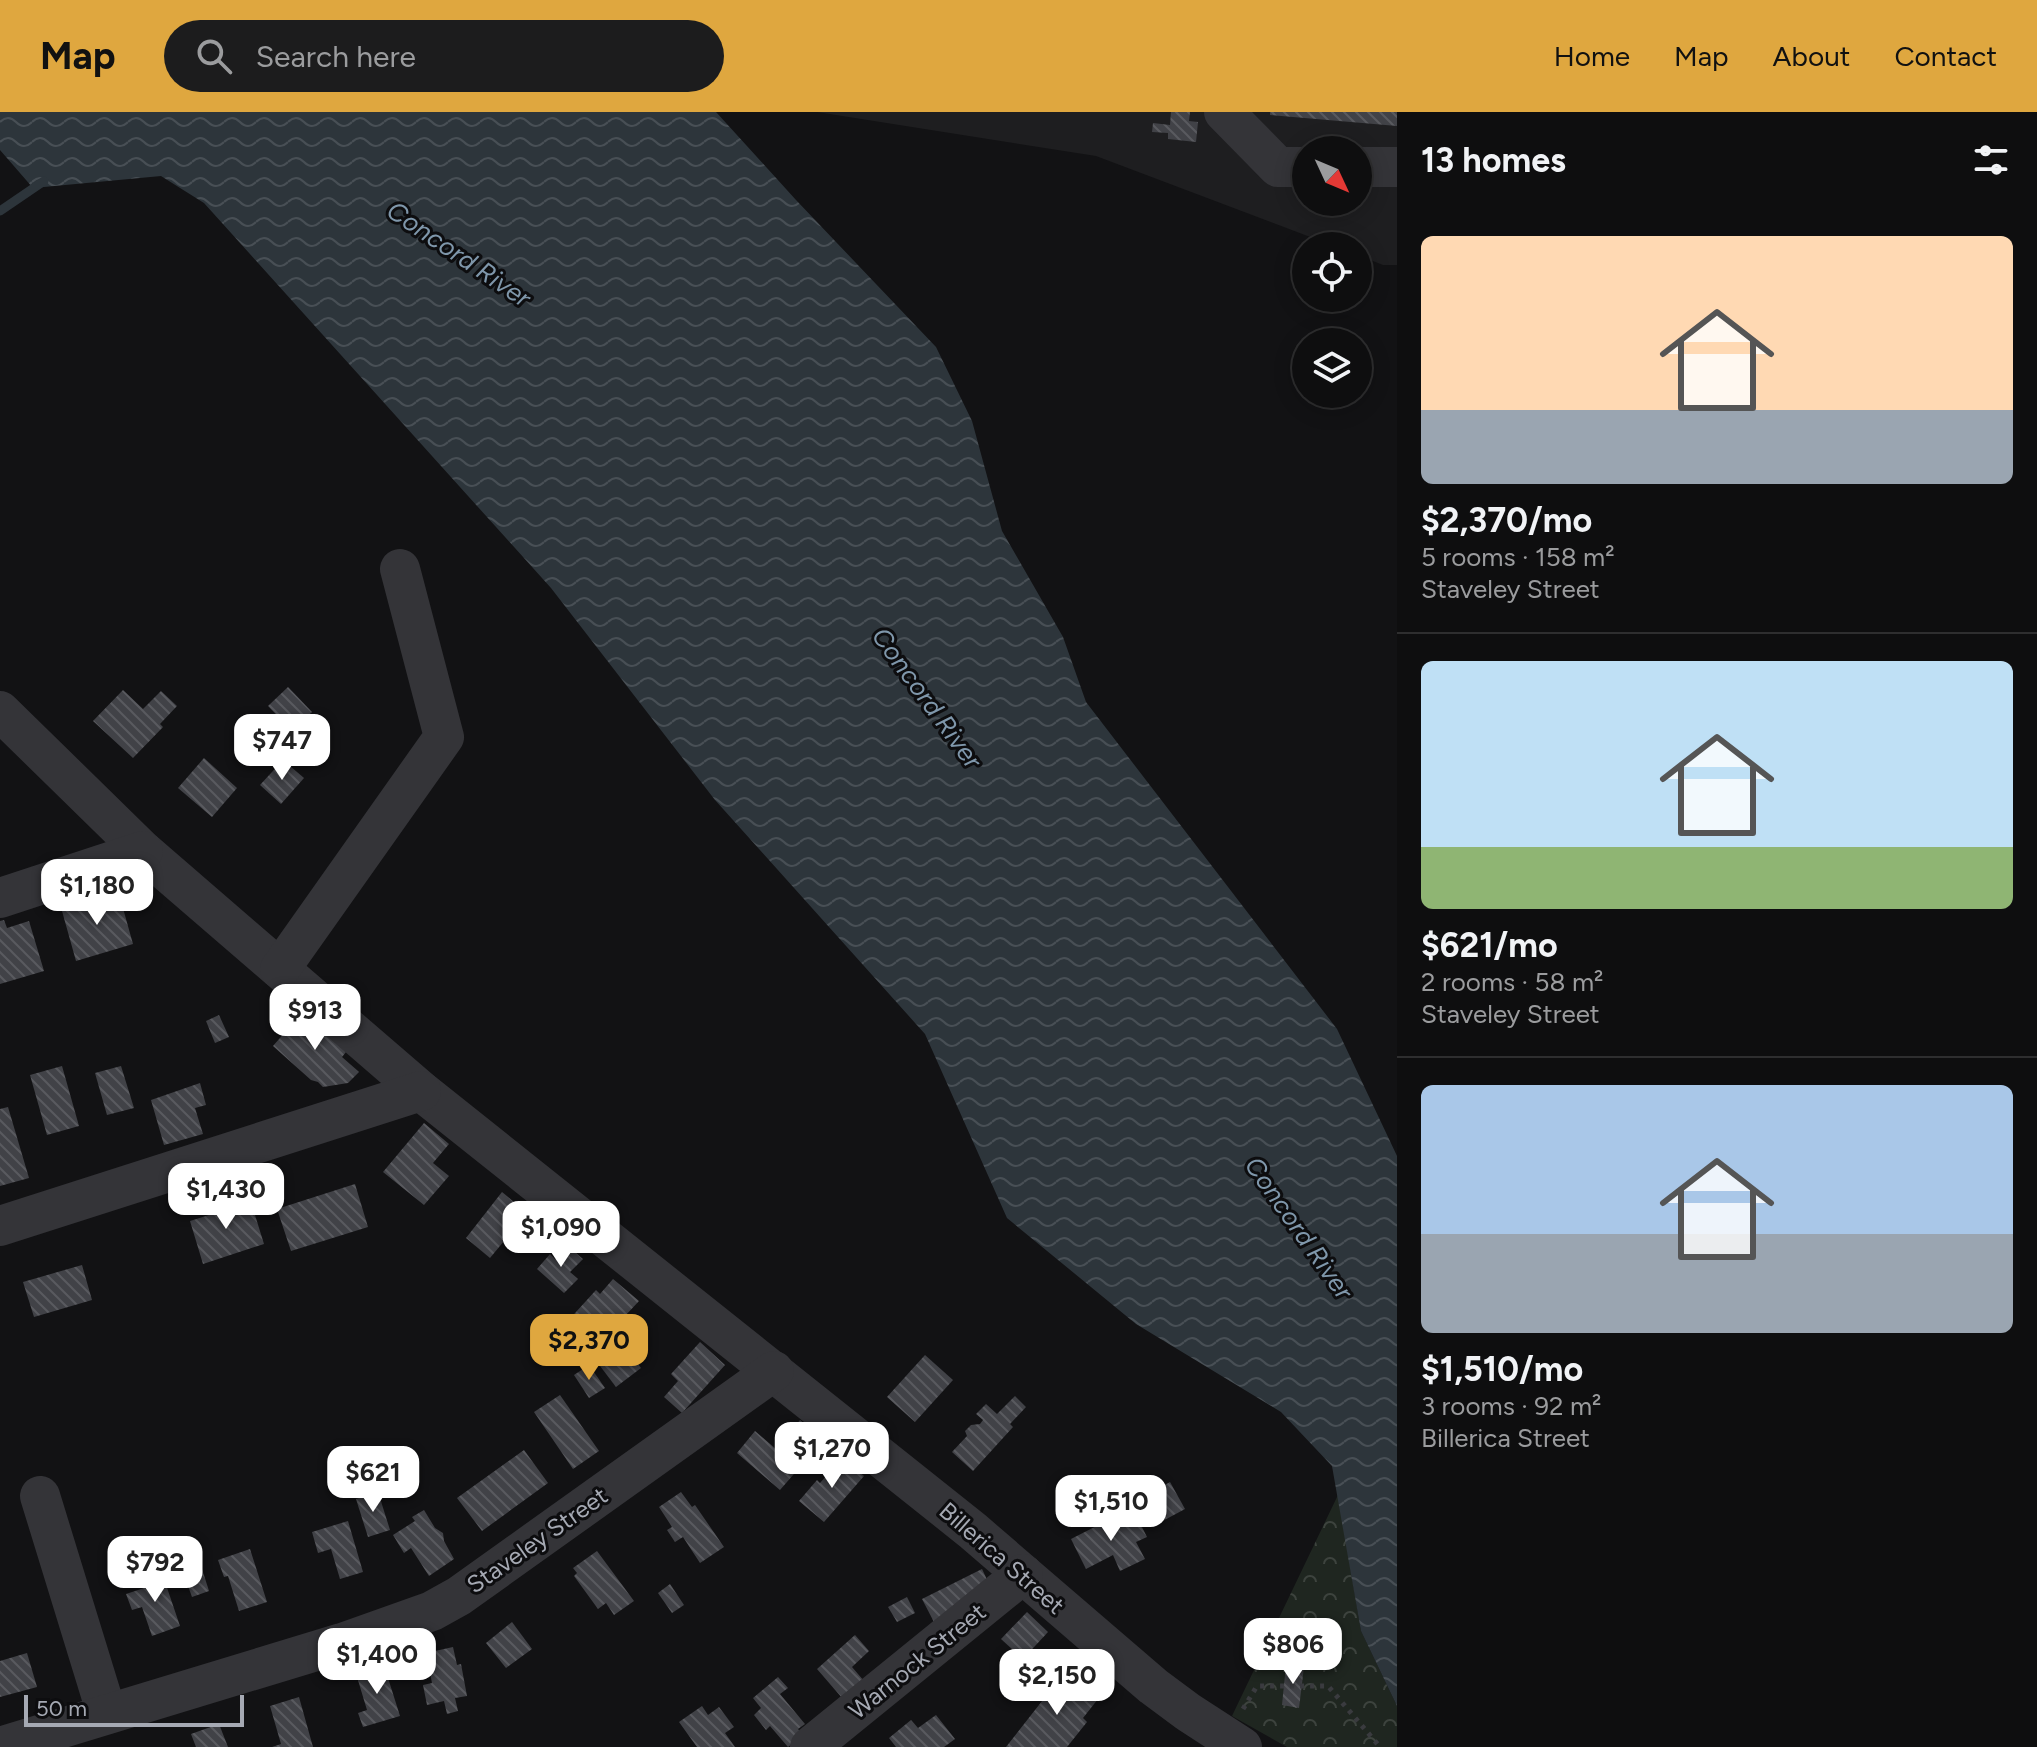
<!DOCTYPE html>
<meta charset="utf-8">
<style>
body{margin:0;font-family:Figtree,sans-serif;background:#1c1c1d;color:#f1f3f6;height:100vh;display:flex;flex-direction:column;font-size:30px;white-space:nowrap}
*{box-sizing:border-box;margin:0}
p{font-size:26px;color:#9b9c9e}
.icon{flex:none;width:44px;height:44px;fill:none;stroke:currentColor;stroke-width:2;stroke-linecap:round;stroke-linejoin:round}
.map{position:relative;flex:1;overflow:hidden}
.panel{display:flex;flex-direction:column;background:#0e0e0f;width:640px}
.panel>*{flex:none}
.needle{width:52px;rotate:134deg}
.controls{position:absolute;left:1292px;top:24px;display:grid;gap:16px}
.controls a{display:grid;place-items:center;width:80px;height:80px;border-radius:50%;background:#0e0e0f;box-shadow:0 4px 20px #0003,0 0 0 2px #2e2e2f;font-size:40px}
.scale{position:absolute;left:24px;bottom:20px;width:220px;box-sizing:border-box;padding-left:8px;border:4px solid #a5a9b3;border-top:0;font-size:22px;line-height:28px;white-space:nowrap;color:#a5a9b3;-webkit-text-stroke:6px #0d0d0f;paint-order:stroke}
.price{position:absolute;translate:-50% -68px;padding:0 18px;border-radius:16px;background:#fff;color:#222;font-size:26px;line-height:52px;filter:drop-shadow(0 2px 4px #0008)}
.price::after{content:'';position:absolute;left:50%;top:48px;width:24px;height:18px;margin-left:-12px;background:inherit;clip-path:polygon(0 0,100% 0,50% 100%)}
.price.selected{background:#dfa73f;color:#111}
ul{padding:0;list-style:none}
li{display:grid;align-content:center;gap:16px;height:424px;padding:0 24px}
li+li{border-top:2px solid #2e2e2f}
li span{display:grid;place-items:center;height:248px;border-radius:12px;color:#555}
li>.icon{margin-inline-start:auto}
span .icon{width:144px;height:144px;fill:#fffc;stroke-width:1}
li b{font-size:34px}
h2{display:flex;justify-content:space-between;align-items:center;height:96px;padding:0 24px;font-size:34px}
header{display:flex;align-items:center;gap:48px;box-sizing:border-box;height:112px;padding:0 40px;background:#dfa73f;color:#111}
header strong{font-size:38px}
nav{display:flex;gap:44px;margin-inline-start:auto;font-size:28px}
.search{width:560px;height:72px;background:#1c1c1d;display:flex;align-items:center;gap:20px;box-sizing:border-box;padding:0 28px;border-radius:44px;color:#9b9c9e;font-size:30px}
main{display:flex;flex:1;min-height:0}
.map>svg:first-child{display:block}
</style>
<header>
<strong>Map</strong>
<div class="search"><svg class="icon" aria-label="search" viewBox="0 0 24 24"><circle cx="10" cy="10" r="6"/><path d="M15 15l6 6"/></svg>Search here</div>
<nav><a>Home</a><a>Map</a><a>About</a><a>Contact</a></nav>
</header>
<main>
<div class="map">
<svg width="1397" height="1635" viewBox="0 0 1397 1635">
<defs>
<pattern id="park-crowns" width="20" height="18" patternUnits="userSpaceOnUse" patternTransform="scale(2)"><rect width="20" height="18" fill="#1f2620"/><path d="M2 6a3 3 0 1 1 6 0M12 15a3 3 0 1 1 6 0" fill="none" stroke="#3d433e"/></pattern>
<pattern id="water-waves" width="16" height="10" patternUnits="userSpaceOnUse" patternTransform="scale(2)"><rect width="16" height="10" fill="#2d353b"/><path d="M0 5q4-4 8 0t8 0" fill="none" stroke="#484f55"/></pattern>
<pattern id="building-back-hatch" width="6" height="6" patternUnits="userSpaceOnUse" patternTransform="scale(2)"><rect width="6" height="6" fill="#414247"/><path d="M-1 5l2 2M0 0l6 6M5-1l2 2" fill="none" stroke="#595a5f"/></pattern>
</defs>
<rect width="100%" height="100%" fill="#121214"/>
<path fill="#1e1e20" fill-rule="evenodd" d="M 817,0 L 1397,0 L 1397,153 L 1383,153 L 1358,143 L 1358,134 L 1334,134 L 1096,44 ZM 1306,38 L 1358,38 L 1358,90 L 1306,90 Z"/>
<path fill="url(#park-crowns)" d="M 1338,1383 L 1361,1519 L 1397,1594 L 1397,1635 L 1287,1635 L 1232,1604 Z"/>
<path fill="url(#water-waves)" d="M 0,0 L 716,0 L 796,88 L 936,235 L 972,309 L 1002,419 L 1063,525 L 1086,590 L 1337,917 L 1397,1044 L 1397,1594 L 1361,1519 L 1332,1354 L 1281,1300 L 1136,1212 L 1007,1106 L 925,922 L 715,688 L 551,476 L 204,91 L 161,64 L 33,76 L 0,38 Z"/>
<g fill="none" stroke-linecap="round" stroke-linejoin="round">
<path stroke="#2d353b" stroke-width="9" d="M 0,99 L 44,69"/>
</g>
<g fill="url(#building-back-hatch)">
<path d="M 1171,0 L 1190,0 L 1189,9 L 1198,10 L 1196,30 L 1168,27 L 1168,21 L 1152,20 L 1153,11 L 1170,13 Z"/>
<path d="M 1270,0 L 1397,0 L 1397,14 L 1270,3 Z"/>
<path d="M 288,575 L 312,600 L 292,619 L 268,594 Z"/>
<path d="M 123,578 L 143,597 L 161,579 L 177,594 L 160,612 L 163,615 L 133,646 L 93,609 Z"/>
<path d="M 204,646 L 237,676 L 212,705 L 178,676 Z"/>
<path d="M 283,648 L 304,666 L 281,692 L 260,673 Z"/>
<path d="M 94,781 L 96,789 L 119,782 L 133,832 L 76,849 L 62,799 L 85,793 L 82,784 Z"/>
<path d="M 4,808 L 7,816 L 29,809 L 44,859 L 0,872 L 0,809 Z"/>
<path d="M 306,896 L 346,940 L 342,945 L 359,960 L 348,971 L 323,975 L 318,970 L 311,968 L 273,934 Z"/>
<path d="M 219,903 L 229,925 L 215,931 L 206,909 Z"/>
<path d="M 62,954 L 79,1014 L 47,1023 L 30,963 Z"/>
<path d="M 121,954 L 134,996 L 107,1003 L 95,961 Z"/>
<path d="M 200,971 L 206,993 L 195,996 L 203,1022 L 164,1033 L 151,988 Z"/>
<path d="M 8,995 L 29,1066 L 0,1074 L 0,997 Z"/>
<path d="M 424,1011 L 449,1032 L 433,1051 L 449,1064 L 424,1093 L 383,1060 Z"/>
<path d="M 355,1072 L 368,1115 L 291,1139 L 277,1097 Z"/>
<path d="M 502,1080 L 527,1101 L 490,1146 L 466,1126 Z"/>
<path d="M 227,1088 L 230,1097 L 251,1090 L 264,1132 L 203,1152 L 190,1109 L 209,1103 L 207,1095 Z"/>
<path d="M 568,1134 L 583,1147 L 570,1160 L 578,1167 L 564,1181 L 537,1157 L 550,1142 L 555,1147 Z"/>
<path d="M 82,1153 L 92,1188 L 34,1205 L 23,1170 Z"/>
<path d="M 613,1167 L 639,1189 L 625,1204 L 629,1208 L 616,1222 L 611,1218 L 595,1236 L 566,1211 L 596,1178 L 600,1182 Z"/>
<path d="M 700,1230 L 725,1253 L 682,1301 L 664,1285 L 678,1269 L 671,1262 Z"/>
<path d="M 622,1231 L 641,1256 L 616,1275 L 597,1250 Z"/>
<path d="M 925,1243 L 953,1268 L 915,1310 L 887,1285 Z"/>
<path d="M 589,1253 L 605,1276 L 589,1286 L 574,1263 Z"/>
<path d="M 560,1283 L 599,1339 L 573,1357 L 534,1300 Z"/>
<path d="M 1015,1284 L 1026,1295 L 1010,1312 L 1013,1315 L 973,1359 L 952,1340 L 967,1324 L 965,1319 L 971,1313 L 980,1312 L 983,1308 L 976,1302 L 986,1292 L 997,1302 Z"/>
<path d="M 800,1308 L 820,1325 L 797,1352 L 800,1355 L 780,1378 L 737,1341 L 755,1319 L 776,1337 Z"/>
<path d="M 524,1338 L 548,1371 L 482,1419 L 457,1386 Z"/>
<path d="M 842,1346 L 864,1364 L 824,1410 L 799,1389 L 817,1368 L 820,1371 Z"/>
<path d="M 1170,1370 L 1185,1397 L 1157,1412 L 1143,1385 Z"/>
<path d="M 378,1380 L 390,1418 L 368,1425 L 356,1387 Z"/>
<path d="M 681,1380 L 692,1395 L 695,1393 L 724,1435 L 700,1451 L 683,1425 L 675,1430 L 667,1418 L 672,1415 L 659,1395 Z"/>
<path d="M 424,1398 L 435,1416 L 443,1421 L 444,1429 L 454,1447 L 429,1464 L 411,1436 L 404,1441 L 393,1423 L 415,1409 L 412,1405 Z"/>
<path d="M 1120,1402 L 1125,1414 L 1138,1407 L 1147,1425 L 1136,1430 L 1145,1447 L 1120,1459 L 1113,1443 L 1086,1457 L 1071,1427 Z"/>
<path d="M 348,1409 L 363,1460 L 340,1467 L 331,1437 L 318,1441 L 312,1420 Z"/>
<path d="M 250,1437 L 267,1490 L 239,1499 L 228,1464 L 224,1465 L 218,1448 Z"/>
<path d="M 597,1439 L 634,1489 L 614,1503 L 606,1491 L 598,1497 L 574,1464 L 577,1461 L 573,1456 Z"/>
<path d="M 202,1457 L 209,1479 L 192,1485 L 184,1463 Z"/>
<path d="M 982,1457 L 991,1476 L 936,1514 L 922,1487 Z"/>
<path d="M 161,1458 L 180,1514 L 152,1524 L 142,1495 L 132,1498 L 126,1482 L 150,1474 L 146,1463 Z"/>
<path d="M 670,1472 L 684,1493 L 672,1501 L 658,1481 Z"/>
<path d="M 907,1485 L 915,1501 L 897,1510 L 888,1495 Z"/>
<path d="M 1027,1500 L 1048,1520 L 1023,1547 L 1001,1527 Z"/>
<path d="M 512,1510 L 532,1537 L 506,1556 L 486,1531 Z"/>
<path d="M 855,1523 L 869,1539 L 852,1555 L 864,1569 L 843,1587 L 817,1557 Z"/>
<path d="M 453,1535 L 457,1553 L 461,1552 L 467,1584 L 455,1586 L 458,1599 L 447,1602 L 444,1589 L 427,1593 L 423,1573 L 432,1571 L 426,1541 Z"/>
<path d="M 27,1541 L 37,1575 L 0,1585 L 0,1549 Z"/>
<path d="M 383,1550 L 400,1604 L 363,1615 L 358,1601 L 367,1598 L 357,1565 L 370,1561 L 368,1554 Z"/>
<path d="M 1286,1553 L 1304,1555 L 1299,1596 L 1282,1593 Z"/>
<path d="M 1064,1561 L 1098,1587 L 1083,1606 L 1087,1610 L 1067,1635 L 1006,1635 Z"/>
<path d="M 778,1565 L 788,1576 L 780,1582 L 805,1612 L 798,1617 L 803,1623 L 788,1635 L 770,1614 L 766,1618 L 754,1603 L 761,1596 L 753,1586 Z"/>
<path d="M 299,1585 L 313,1635 L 272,1635 L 281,1632 L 270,1594 Z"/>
<path d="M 702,1594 L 708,1603 L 719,1595 L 734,1615 L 725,1621 L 735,1635 L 697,1635 L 679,1610 Z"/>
<path d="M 936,1603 L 955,1627 L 944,1635 L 896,1635 L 889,1626 L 911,1608 L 918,1616 Z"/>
<path d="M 219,1612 L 228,1635 L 196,1635 L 191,1622 Z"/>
</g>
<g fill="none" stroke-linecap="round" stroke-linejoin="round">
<path stroke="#3a3b3f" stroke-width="5" stroke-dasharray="4 6" stroke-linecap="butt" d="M 1243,1597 L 1257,1574 L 1328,1574 L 1380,1635"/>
<g stroke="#343438" stroke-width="40">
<path d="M 1224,0 L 1278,55 L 1306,55"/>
<path d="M 1358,55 L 1397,55"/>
<path d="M 0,599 L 143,739 L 421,979 L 973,1419 L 1153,1574 L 1188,1600 L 1242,1635"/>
<path d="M 0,786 L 143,739"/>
<path d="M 280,857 L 444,625 L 400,457"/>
<path d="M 0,1114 L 421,979"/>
<path d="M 40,1384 L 107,1602"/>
<path d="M 0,1635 L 342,1531 L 432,1499 L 459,1484 L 774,1259"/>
<path d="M 810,1635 L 1023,1462"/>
</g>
</g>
<g text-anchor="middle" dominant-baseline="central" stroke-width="6" stroke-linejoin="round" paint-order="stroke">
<g font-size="24" fill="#a5a9b3" stroke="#0d0d0f">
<text transform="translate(537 1428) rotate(-35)">Staveley Street</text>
<text transform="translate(1002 1446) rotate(41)">Billerica Street</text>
<text transform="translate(917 1549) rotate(-39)">Warnock Street</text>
</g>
<g font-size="26" font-style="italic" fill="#7f97ab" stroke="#0d0d0f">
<text transform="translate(459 142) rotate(34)">Concord River</text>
<text transform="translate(927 586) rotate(54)">Concord River</text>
<text transform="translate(1299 1116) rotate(55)">Concord River</text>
</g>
</g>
</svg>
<div class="controls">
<a><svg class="needle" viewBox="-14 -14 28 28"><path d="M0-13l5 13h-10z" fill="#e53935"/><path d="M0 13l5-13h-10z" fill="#9b9c9e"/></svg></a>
<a><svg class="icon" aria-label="locate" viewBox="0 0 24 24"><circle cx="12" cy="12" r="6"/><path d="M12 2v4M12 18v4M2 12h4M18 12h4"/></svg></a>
<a><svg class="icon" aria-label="layers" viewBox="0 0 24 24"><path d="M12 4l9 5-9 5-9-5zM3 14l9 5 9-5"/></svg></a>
</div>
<div class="scale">50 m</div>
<b class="price" style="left:282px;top:670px">$747</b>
<b class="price" style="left:97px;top:815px">$1,180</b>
<b class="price" style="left:315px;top:940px">$913</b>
<b class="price" style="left:226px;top:1119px">$1,430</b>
<b class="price" style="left:561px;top:1157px">$1,090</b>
<b class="price selected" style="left:589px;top:1270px">$2,370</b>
<b class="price" style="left:832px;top:1378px">$1,270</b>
<b class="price" style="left:373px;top:1402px">$621</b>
<b class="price" style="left:1111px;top:1431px">$1,510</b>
<b class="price" style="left:155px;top:1492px">$792</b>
<b class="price" style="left:1293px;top:1574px">$806</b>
<b class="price" style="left:377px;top:1584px">$1,400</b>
<b class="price" style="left:1057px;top:1605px">$2,150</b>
</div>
<section class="panel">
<h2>13 homes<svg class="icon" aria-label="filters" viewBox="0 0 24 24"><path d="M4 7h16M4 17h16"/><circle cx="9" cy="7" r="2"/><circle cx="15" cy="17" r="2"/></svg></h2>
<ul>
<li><span style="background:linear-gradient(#ffd9b3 70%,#9aa5b1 0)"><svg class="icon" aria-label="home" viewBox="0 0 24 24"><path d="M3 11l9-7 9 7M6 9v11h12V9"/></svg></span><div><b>$2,370/mo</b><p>5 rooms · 158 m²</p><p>Staveley Street</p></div></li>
<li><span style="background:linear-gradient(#bfe0f5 75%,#8fb573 0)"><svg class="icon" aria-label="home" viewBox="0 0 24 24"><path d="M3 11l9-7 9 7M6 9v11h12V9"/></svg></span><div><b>$621/mo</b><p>2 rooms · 58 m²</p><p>Staveley Street</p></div></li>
<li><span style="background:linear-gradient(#a9c7e8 60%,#9aa5b1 0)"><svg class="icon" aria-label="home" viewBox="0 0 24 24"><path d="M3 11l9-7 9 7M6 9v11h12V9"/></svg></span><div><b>$1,510/mo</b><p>3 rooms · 92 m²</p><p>Billerica Street</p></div></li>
</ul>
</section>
</main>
